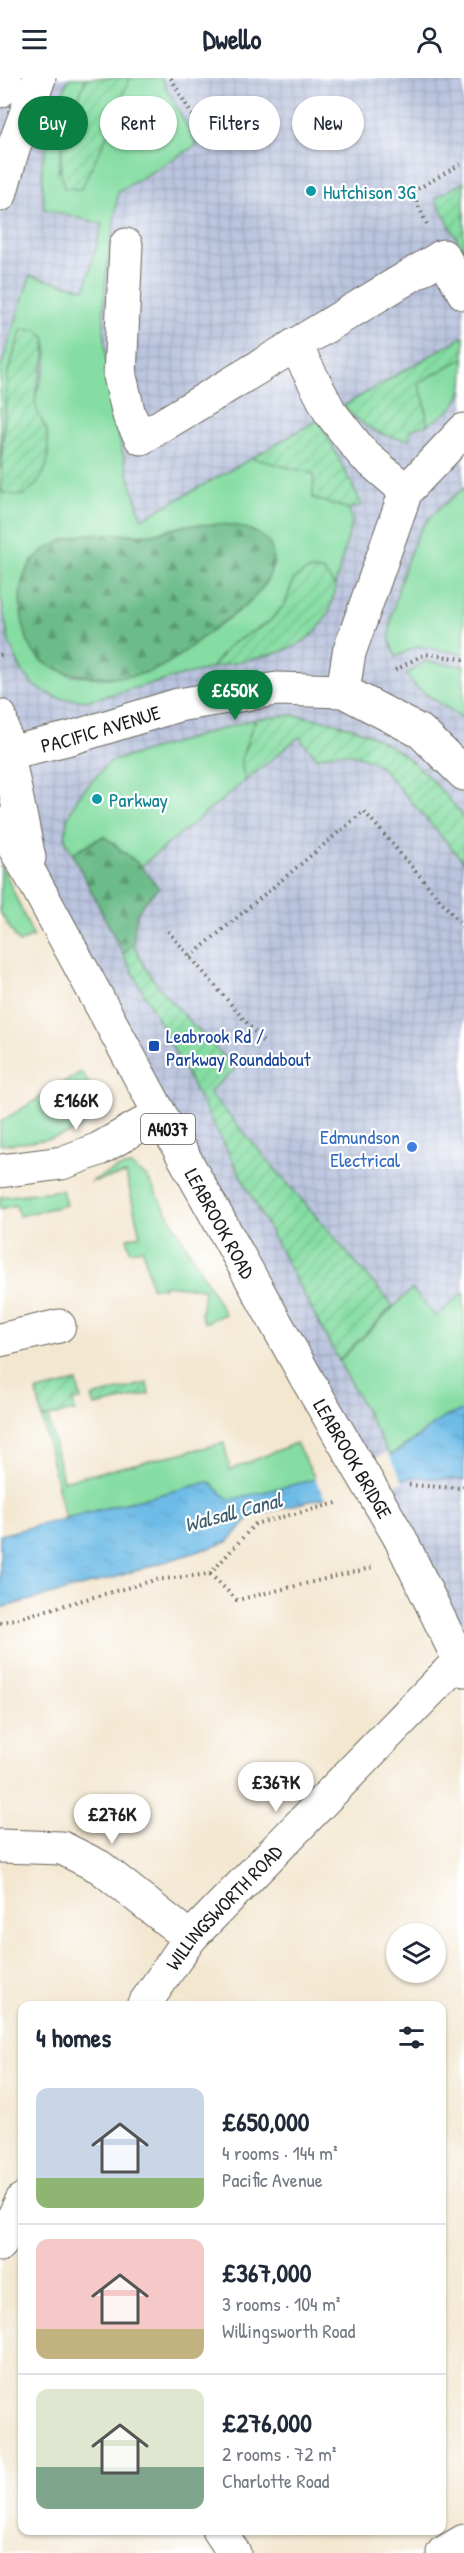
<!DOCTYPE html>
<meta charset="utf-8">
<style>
body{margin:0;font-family:"Patrick Hand",sans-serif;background:#f6f6f7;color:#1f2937;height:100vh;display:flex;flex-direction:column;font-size:22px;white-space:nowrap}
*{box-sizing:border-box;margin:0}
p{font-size:20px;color:#747a83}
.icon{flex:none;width:33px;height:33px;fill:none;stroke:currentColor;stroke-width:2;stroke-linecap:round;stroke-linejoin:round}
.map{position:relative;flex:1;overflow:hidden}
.details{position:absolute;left:18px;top:1923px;width:428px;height:534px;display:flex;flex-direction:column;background:#fff;border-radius:12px;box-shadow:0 2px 4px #0004}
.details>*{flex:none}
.banner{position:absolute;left:18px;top:18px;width:429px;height:54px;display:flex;gap:12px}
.controls{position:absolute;left:386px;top:1845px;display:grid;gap:12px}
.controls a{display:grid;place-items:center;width:60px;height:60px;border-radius:50%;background:#fff;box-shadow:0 2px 4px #0004;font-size:30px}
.price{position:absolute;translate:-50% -51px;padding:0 14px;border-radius:21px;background:#fff;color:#222;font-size:20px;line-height:39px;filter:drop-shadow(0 2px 3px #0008)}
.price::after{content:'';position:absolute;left:50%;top:36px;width:18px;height:14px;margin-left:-9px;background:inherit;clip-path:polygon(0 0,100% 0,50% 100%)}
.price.on{background:#0b8043;color:#fff}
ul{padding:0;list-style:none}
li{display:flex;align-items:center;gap:18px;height:150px;padding:0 18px}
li+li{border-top:2px solid #e0e1e3}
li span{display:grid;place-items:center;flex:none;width:168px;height:120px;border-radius:12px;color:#555}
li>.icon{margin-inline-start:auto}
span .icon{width:72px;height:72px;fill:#fffc;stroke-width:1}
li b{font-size:26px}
h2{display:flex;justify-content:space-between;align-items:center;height:72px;padding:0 18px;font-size:26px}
.pill{padding:0 21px;border-radius:27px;background:#fff;box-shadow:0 2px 4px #0004;font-size:21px;line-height:54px}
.pill.on{background:#0b8043;color:#fff}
header{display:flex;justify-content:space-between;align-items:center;height:78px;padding:0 18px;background:#fff;font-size:27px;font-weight:700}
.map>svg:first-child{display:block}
</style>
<header><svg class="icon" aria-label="menu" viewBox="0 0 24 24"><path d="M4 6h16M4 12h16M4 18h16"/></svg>Dwello<svg class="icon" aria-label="person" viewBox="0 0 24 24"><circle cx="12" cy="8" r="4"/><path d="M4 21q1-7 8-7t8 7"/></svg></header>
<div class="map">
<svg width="464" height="2475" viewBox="0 0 464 2475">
<defs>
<pattern id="industrial-grid" width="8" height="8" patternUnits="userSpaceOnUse" patternTransform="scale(1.5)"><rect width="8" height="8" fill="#bac4de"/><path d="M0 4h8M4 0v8" fill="none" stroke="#9fa8be"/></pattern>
<pattern id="forest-firs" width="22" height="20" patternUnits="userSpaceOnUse" patternTransform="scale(1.5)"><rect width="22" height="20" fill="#6cbc89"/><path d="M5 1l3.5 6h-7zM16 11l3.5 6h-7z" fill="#58986f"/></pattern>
<pattern id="garden-furrows" width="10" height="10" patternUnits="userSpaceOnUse" patternTransform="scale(1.5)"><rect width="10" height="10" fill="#85dda3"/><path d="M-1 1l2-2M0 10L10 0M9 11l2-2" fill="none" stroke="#72bd8c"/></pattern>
<pattern id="water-ripples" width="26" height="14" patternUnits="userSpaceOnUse" patternTransform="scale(1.5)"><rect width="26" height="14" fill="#6dbbe7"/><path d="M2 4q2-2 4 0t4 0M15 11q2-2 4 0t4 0" fill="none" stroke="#5ea0c6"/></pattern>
</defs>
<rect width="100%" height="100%" fill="#fff"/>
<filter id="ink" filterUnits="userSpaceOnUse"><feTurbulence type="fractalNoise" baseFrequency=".0167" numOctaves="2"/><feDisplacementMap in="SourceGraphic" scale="12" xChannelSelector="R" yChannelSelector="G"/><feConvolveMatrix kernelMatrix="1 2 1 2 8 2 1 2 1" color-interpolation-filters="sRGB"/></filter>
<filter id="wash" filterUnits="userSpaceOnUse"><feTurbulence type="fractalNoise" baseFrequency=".008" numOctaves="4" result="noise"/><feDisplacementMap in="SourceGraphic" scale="24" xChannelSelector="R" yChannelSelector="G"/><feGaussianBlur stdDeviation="1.35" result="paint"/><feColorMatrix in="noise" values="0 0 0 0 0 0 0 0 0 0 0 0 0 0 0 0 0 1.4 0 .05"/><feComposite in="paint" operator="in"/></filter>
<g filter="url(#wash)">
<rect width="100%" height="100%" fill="#f3e7d0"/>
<path fill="url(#industrial-grid)" d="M 0,0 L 464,0 L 464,1592 L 0,746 Z"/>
<g fill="#85dda3" stroke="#507c60" stroke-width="1.5" fill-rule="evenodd">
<path d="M 69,0 L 86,0 L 63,65 L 58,94 L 122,18 L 130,0 L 161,0 L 197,67 L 118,114 C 113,156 103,200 104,243 C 105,312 121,376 142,441 L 252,380 L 314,396 L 313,420 L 349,431 L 352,444 L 335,508 L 323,493 L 294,501 L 285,526 L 269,544 L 231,566 L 211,590 L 86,623 L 58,620 L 35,609 L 21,591 L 9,564 L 0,515 L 0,405 L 3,415 L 46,351 C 22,316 45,311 47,278 C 48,272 46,265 45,259 L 22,251 L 8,294 L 0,392 L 0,292 L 30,198 L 85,211 L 102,146 L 44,131 L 42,85 L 60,21 ZM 187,447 L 274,484 L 266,505 L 246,527 L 178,577 L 149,594 L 108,600 L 72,598 L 46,585 L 76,458 L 152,456 Z"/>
<path d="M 464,280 C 464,317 462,328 427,347 L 425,325 L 417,305 Z"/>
<path d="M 464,410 L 464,576 L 418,568 L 396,579 C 394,574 391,568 390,562 C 387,540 409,471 421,451 C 431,435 450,422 464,410 Z"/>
<path d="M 424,584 L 464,588 L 464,641 L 418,611 L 406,597 Z"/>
<path d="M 255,641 L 241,682 L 245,703 L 141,788 L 104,758 L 72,775 L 65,760 L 67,741 L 78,719 L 109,684 Z"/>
<path d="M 1,785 L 33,858 L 19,865 L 0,834 Z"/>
<path d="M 81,994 C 129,1058 43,1063 0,1067 L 0,1044 Z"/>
<path d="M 131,1088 L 147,1099 L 225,1236 L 205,1245 L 201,1237 L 204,1211 L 164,1207 L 164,1210 L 151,1209 L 143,1171 L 130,1173 L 127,1160 L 140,1157 L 126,1096 L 90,1104 L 118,1090 Z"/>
<path d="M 62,1112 L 66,1127 L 19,1138 L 16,1127 L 0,1131 L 0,1119 Z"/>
<path d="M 412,1211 L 436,1239 L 464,1214 L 464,1333 C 435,1337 416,1365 389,1377 L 339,1283 Z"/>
<path d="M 48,1339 L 63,1403 L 224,1365 L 230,1392 L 296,1365 L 316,1402 L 229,1422 L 209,1404 L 65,1440 L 42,1340 Z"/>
</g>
<g fill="url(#forest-firs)" stroke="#446c52" stroke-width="1.5">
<path d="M 187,447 C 202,447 218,445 233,447 C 247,450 269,457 272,473 C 279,511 235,535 209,554 C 191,568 170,588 148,594 C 135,598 117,600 103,599 C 75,598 37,593 27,561 C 12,512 19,473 75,459 C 99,452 127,459 152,456 C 163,454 176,450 187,447 Z"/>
<path d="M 104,758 L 141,788 L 159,810 C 136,831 134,836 134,866 L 123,876 L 72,775 Z"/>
</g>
<g fill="url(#garden-furrows)" stroke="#507c60" stroke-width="1.5">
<path d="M 86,0 L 130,0 L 105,62 L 81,111 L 64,110 C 52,74 74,34 86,0 Z"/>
<path d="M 464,104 L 464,174 L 435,120 Z"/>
<path d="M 22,251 L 36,252 L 45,259 C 48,287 39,290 36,314 C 34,329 38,336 45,349 C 48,354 47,361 48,367 C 50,391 41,405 22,418 L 3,415 L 0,405 L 8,294 Z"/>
<path d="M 464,258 L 464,280 L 418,305 L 425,325 L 427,347 L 410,352 L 410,362 C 380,359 363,349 343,328 Z"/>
<path d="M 319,341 L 362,427 L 349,431 L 313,420 L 314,396 L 252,380 Z"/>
<path d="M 308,492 L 323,493 L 335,508 C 327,578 266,576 211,590 L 231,566 L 269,544 L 285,526 L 294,501 Z"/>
<path d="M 291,637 C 357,644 403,666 445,717 C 451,724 463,734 464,743 C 464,756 464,771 464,784 L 380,688 C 358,675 341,670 317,680 L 299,659 L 245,703 L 241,682 L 255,641 Z"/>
<path d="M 134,866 C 149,910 204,955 235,991 L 209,1014 L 393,1228 L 339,1283 L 123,876 Z"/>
<path d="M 77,1304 L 81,1322 L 73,1323 L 75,1333 L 42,1340 L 37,1313 Z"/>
<path d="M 147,1305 L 149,1316 L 95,1328 L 92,1319 Z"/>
</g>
<path fill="url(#water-ripples)" stroke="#446c82" stroke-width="1.5" d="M 464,1333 L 464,1402 L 412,1399 L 252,1437 L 228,1464 L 113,1500 L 0,1530 L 0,1457 L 209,1404 L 229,1422 C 283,1409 338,1398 390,1377 C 417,1366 434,1337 464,1333 Z"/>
<path fill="#f3e7d0" d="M 388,1375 L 403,1404 L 326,1422 L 314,1399 Z"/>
</g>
<g filter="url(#ink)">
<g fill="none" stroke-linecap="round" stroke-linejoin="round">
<g stroke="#67635b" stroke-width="35">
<g id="minor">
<path d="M 126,167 L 120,298 L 129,337 L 141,360 L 443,178 L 464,215"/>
<path d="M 295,267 L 330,334 L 363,376 L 406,413"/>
<path d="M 343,613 L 349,575 L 406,413 L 464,352"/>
<path id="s1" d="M 0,677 L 71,660 L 178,627 L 277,611 L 343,613 L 421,654 L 464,696"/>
<path d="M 0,1093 L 62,1085 L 99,1071 L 160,1036"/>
<path d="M 0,1262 L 59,1248"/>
<path d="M 0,1768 L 62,1770 L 100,1789 L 190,1860"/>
<path id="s2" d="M 143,1928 L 190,1860 L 459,1583"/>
<path d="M 0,2167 L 22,2122"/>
<path d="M 219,2452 L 234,2475"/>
<path d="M 443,2475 L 464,2463"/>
</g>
</g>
<g stroke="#67635b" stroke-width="35">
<g id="major">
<path d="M 0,13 L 5,0"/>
<path d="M 0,117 L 12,74 L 39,0"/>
<path d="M 0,638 L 29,780"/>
<path id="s3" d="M 0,746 L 32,799 L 160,1036 L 307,1301"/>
<path d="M 400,1460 L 464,1592"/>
</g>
</g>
<g stroke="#67635b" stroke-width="4" stroke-dasharray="1.5 4.5" stroke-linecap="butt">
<path d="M 171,0 L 206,62"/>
<path d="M 427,146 L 412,114 L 464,84"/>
<path d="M 0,577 L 4,576"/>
<path d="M 395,592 L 425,576 L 464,581"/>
<path d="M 168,853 L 265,966"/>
<path d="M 190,879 L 364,733 L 464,850"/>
<path d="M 409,1407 L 459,1410 L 464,1408"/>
<path d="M 210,1496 L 237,1522 L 375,1489"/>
<path d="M 0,1545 L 155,1502 L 210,1496 L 255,1446 L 337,1425"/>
</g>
<use href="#minor" stroke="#fff" stroke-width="33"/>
<use href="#major" stroke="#fff" stroke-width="33"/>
<g stroke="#67635b" stroke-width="35" stroke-linecap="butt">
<g id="major-bridge">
<path id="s4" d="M 307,1301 L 400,1460"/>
</g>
</g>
<use href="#major-bridge" stroke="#fff" stroke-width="33"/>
</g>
</g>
<g fill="#0f9aa8" stroke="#fff" stroke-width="2">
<circle cx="311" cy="113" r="6"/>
<circle cx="97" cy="721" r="6"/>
</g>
<rect fill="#1a4fb4" stroke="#fff" stroke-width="2" x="148" y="962" width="12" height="12" rx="3"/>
<circle fill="#3f7fe0" stroke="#fff" stroke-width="2" cx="412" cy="1069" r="6"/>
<g text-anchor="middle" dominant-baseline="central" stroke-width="4.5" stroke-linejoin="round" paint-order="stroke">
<rect fill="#fff" stroke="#606060" stroke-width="1.5" x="141" y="1036" width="54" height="30" rx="4.5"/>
<g font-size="18" font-weight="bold" fill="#1c1c1c">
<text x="168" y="1051">A4037</text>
</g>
<g font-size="20" fill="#0d838f" stroke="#fff" text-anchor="start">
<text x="323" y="113">Hutchison 3G</text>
<text x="109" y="721">Parkway</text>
</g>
<g font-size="20" fill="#1c1c1c" stroke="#fff">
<text stroke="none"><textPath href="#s1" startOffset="104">PACIFIC AVENUE</textPath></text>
<text stroke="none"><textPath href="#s3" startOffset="456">LEABROOK ROAD</textPath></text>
<text stroke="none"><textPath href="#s4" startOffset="92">LEABROOK BRIDGE</textPath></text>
<text stroke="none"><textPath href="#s2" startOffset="128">WILLINGSWORTH ROAD</textPath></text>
</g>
<g font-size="20" fill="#164399" stroke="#fff" text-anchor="start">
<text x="166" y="957">Leabrook Rd /<tspan x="166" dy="23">Parkway Roundabout</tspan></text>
</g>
<g font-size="20" fill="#366cbe" stroke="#fff" text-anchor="end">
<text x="400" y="1058">Edmundson<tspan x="400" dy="23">Electrical</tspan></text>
</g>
<g font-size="21" font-style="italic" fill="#3c5c6d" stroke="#fff">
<text transform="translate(233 1434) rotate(-15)">Walsall Canal</text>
</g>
</g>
</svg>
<div class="controls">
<a><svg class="icon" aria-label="layers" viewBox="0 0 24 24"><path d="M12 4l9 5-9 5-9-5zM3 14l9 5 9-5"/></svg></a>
</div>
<b class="price on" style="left:235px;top:643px">£650K</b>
<b class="price" style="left:76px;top:1053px">£166K</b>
<b class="price" style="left:276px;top:1735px">£367K</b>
<b class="price" style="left:112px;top:1767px">£276K</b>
<div class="banner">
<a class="pill on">Buy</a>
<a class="pill">Rent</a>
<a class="pill">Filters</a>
<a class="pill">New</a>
</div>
<section class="details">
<h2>4 homes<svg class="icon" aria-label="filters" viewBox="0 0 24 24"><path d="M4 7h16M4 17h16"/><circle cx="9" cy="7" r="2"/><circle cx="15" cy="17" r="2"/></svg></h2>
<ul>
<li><span style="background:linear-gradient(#c9d6e8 75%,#8fb573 0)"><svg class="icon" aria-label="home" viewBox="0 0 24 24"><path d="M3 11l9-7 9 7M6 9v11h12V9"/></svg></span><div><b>£650,000</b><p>4 rooms · 144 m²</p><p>Pacific Avenue</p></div></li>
<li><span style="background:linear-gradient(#f6c9c9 75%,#c2b280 0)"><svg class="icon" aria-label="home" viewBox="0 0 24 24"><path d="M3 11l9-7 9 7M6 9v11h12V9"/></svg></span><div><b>£367,000</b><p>3 rooms · 104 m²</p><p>Willingsworth Road</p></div></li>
<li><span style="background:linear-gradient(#dfe7d0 65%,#7fa58c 0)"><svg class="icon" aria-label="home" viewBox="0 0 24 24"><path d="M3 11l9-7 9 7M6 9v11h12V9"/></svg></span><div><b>£276,000</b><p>2 rooms · 72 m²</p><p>Charlotte Road</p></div></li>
</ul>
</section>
</div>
